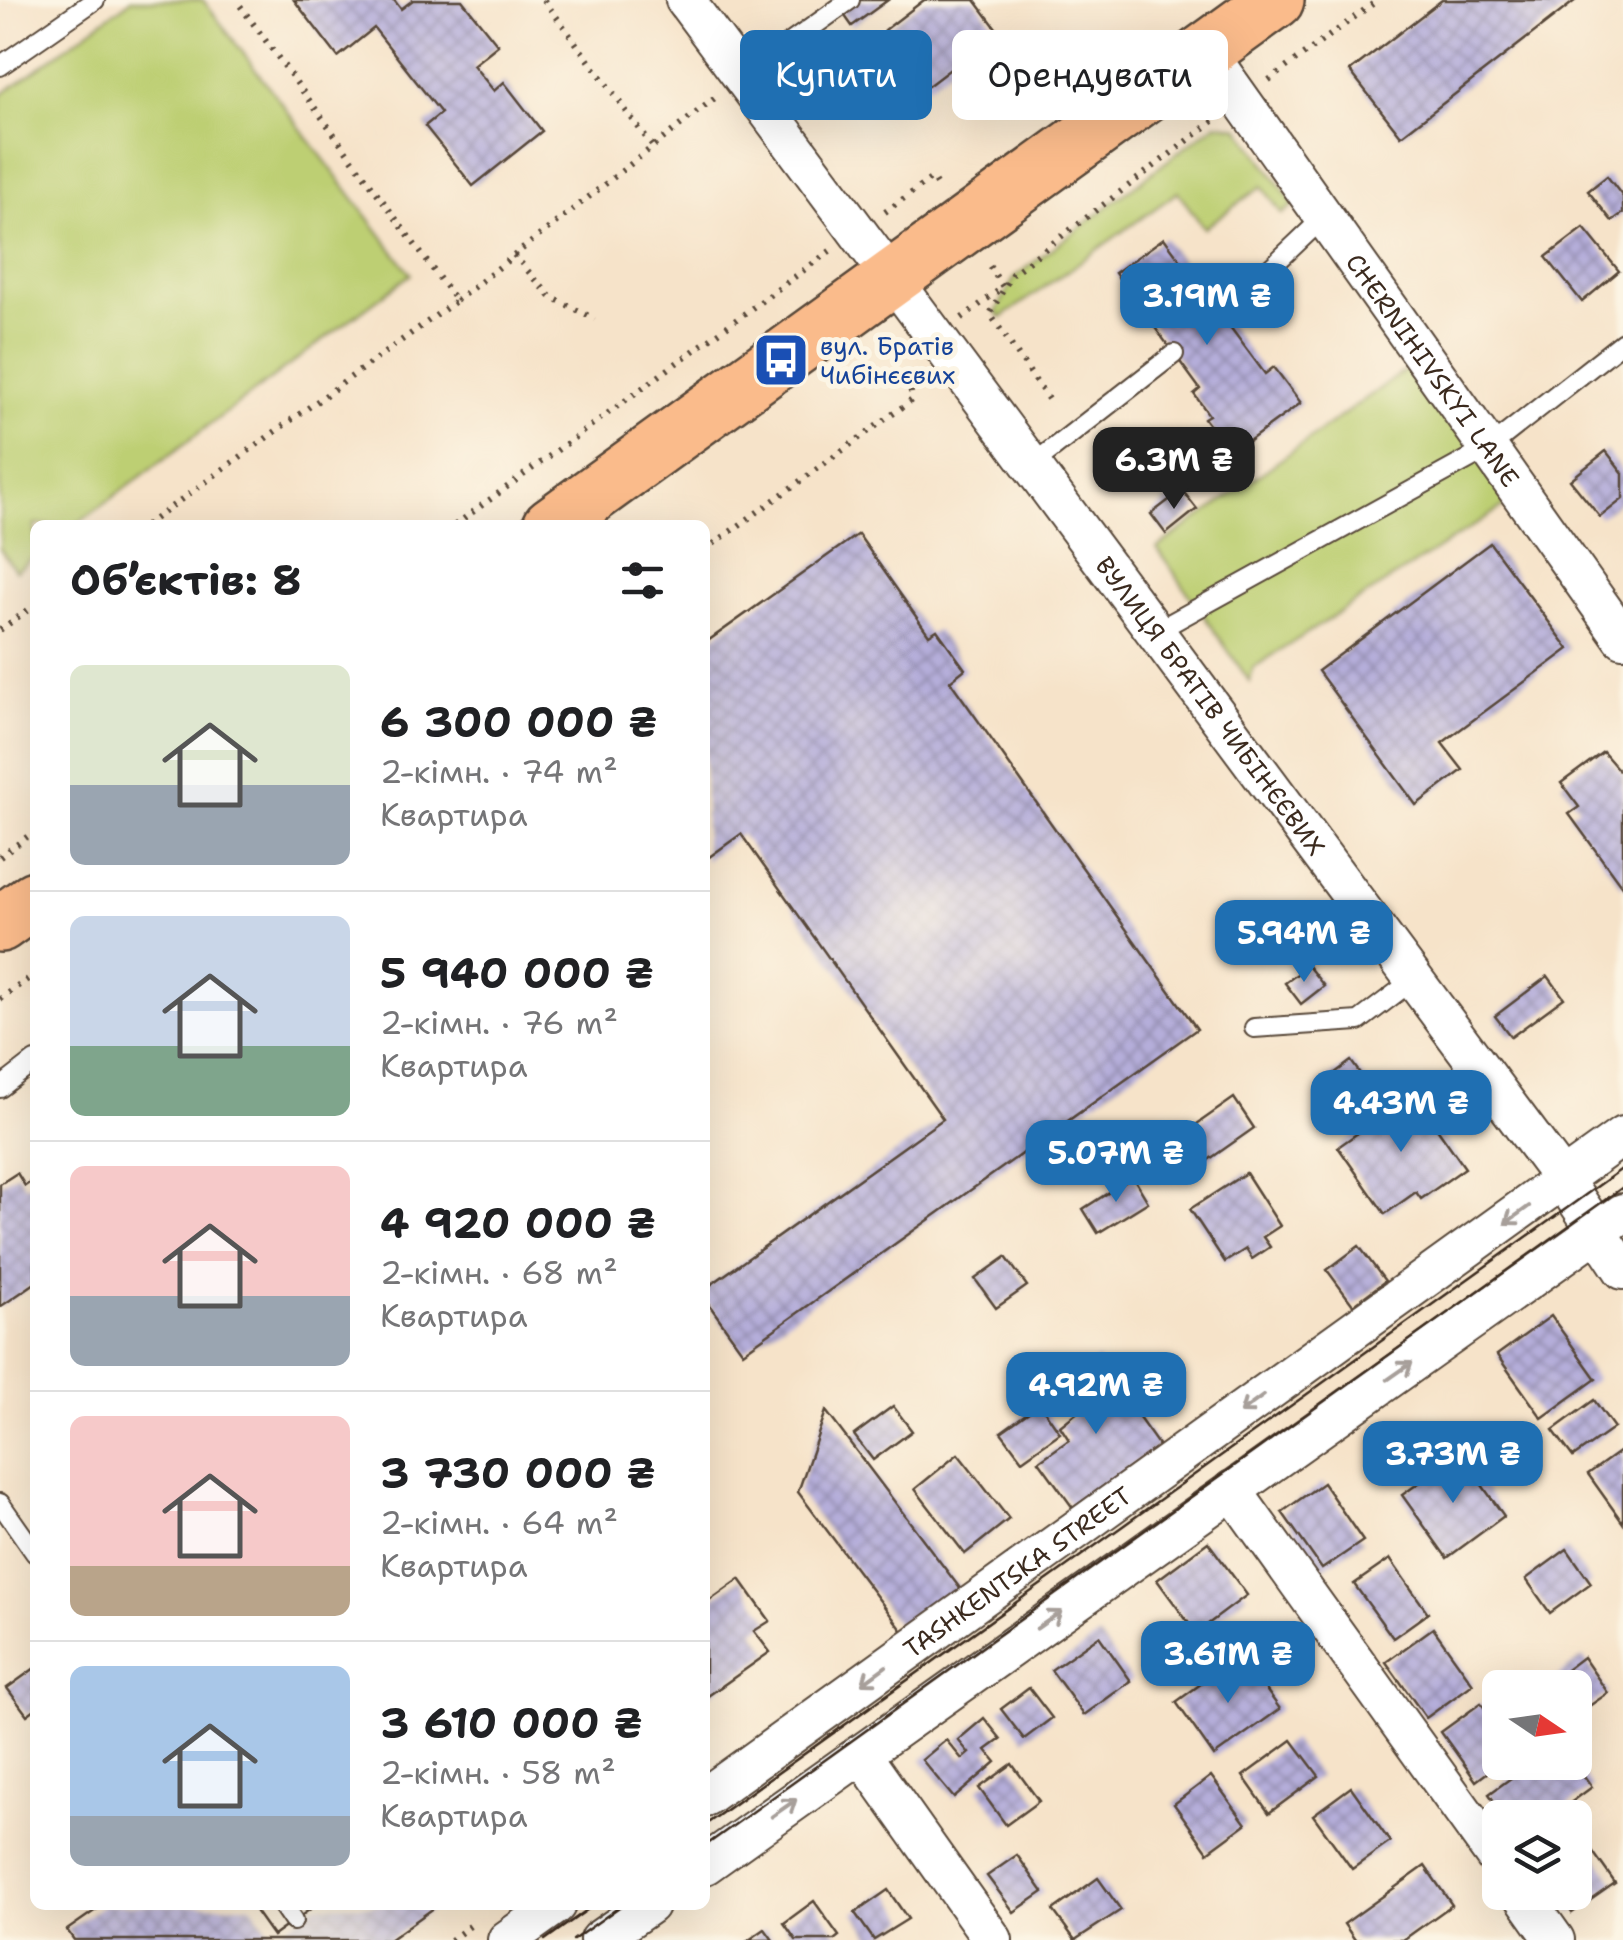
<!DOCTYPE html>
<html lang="uk">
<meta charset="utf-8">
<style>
body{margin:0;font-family:"Shantell Sans",sans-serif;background:#f2f2f2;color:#202124;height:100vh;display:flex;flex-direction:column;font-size:38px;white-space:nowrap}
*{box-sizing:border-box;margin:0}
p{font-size:32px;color:#757577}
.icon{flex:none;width:55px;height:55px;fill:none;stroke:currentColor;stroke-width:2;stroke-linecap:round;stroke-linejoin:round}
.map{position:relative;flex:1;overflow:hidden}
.details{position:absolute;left:30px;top:520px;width:680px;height:1390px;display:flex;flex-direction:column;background:#fff;border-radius:15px;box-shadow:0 10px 40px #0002}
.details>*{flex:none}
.top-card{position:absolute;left:740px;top:30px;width:732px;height:90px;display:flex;gap:20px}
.needle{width:65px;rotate:103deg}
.buttons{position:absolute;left:1482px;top:1670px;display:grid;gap:20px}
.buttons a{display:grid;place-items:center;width:110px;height:110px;border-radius:15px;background:#fff;box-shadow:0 10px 40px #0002;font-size:50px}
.price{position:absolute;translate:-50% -85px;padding:0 22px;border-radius:20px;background:#1f6fb2;color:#fff;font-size:32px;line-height:65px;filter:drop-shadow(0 2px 5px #0008)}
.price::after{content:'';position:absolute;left:50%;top:60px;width:30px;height:22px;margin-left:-15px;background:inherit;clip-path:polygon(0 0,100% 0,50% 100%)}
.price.on{background:#222;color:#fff}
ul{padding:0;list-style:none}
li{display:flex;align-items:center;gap:30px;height:250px;padding:0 40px}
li+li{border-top:2px solid #e0e0e0}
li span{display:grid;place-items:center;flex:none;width:280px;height:200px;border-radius:15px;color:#555}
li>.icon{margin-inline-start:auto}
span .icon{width:120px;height:120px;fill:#fffc;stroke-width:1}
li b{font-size:42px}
h2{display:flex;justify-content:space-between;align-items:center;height:120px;padding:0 40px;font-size:42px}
.pill{padding:0 35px;border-radius:15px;background:#fff;box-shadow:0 10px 40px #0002;font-size:35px;line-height:90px}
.pill.on{background:#1f6fb2;color:#fff}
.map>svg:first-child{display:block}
</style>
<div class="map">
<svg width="1623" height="1940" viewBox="0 0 1623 1940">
<defs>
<pattern id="building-cross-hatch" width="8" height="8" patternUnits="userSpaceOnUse" patternTransform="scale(2.5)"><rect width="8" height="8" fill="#b5aeda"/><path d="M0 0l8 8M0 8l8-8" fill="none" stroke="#948eb0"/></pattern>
</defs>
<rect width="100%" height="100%" fill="#fcf5e5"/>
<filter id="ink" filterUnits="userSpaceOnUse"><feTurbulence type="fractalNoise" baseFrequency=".01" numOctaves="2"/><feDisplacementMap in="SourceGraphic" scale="20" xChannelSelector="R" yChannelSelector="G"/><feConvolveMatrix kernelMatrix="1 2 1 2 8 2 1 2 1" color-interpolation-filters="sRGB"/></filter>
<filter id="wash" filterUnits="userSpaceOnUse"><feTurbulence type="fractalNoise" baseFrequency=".0048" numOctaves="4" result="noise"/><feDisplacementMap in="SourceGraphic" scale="40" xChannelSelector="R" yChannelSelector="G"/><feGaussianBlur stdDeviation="2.25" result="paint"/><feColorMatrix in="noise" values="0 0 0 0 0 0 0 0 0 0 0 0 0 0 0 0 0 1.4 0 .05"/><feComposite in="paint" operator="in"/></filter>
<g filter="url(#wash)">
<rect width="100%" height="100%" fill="#f6e3c9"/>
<g fill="#bdcf73" stroke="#7c7c48" stroke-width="2.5">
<path d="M 131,0 L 203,0 L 411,274 L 76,525 L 35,525 L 35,556 L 16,571 L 0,549 L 0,96 Z"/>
<path d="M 1217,123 L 1239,127 L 1294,205 L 1282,214 L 1262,186 L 1204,228 L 1178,192 L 1001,318 L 996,312 L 1015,277 Z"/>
<path d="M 1417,362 L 1512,501 L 1253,668 L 1250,682 L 1157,548 Z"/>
</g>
<g id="blocks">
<g fill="url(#building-cross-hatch)">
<path d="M 294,0 L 394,0 L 401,9 L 413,0 L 462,0 L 498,45 L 473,65 L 494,91 L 504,82 L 542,131 L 473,186 L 425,126 L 441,113 L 374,28 L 338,57 Z"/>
<path d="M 846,0 L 888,0 L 852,26 L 838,6 Z"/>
<path d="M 924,0 L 975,0 L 999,32 L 928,86 L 885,30 Z"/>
<path d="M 1442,0 L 1576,0 L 1401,136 L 1350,71 Z"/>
<path d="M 1607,176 L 1623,197 L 1623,213 L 1612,221 L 1588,191 Z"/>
<path d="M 1584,228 L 1619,271 L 1582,302 L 1546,257 Z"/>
<path d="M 1164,238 L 1265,374 L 1274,367 L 1301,403 L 1231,454 L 1204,418 L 1209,415 L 1194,394 L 1200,389 L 1115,273 Z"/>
<path d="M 1606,451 L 1623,473 L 1623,499 L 1600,517 L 1570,480 Z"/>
<path d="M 1182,490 L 1197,509 L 1166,534 L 1151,514 Z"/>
<path d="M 858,534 L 929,635 L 937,630 L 965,669 L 950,681 L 1197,1029 L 743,1352 L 705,1299 L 705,1289 L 943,1119 L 741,834 L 705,860 L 705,643 Z"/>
<path d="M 1490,543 L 1569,649 L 1442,743 L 1463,770 L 1416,805 L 1318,671 Z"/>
<path d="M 1603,752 L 1623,775 L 1623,888 L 1569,814 L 1579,807 L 1561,783 Z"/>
<path d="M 1308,966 L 1324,986 L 1301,1004 L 1285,983 Z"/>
<path d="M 1548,976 L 1564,998 L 1511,1037 L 1495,1016 Z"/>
<path d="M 1351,1061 L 1377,1097 L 1344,1121 L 1319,1085 Z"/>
<path d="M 1413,1094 L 1465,1168 L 1421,1199 L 1416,1192 L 1385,1214 L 1338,1147 Z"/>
<path d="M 1234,1098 L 1254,1128 L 1197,1168 L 1177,1138 Z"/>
<path d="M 17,1173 L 25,1186 L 35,1179 L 35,1283 L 0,1307 L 0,1184 Z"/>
<path d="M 1246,1173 L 1280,1226 L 1263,1237 L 1270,1247 L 1252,1259 L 1246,1249 L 1225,1262 L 1190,1209 Z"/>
<path d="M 1133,1177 L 1148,1202 L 1098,1233 L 1083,1209 Z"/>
<path d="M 1359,1246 L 1385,1281 L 1353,1305 L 1327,1270 Z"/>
<path d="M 1006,1257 L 1027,1286 L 996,1308 L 975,1279 Z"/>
<path d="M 1551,1316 L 1596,1379 L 1542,1418 L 1497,1355 Z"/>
<path d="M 1097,1359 L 1159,1446 L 1073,1508 L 1039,1461 L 1069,1440 L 1060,1426 L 1079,1411 L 1061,1385 Z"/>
<path d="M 1594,1400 L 1614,1428 L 1573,1457 L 1553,1430 Z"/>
<path d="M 1040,1404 L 1060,1433 L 1022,1460 L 1001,1432 Z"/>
<path d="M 893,1406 L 912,1431 L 873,1460 L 854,1435 Z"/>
<path d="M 826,1411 L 962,1591 L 905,1634 L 798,1492 Z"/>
<path d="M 1623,1449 L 1623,1523 L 1588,1474 Z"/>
<path d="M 958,1454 L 1009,1519 L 965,1554 L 915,1489 Z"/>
<path d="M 1460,1454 L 1504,1516 L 1447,1558 L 1402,1495 Z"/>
<path d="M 1323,1483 L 1363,1541 L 1322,1569 L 1282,1512 Z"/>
<path d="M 1208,1542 L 1247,1595 L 1196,1633 L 1157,1580 Z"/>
<path d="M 1567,1549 L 1591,1583 L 1550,1613 L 1526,1579 Z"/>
<path d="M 1390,1559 L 1428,1613 L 1393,1638 L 1354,1584 Z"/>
<path d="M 740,1579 L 770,1621 L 754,1631 L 770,1652 L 705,1698 L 705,1604 Z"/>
<path d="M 1433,1628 L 1473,1684 L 1426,1718 L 1386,1662 Z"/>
<path d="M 1099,1636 L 1131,1681 L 1084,1715 L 1051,1670 Z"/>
<path d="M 1241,1655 L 1280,1709 L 1214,1756 L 1176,1702 Z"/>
<path d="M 1583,1657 L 1608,1693 L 1579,1713 L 1575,1688 L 1560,1688 L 1554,1679 Z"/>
<path d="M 35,1668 L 35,1709 L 27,1715 L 7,1688 Z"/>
<path d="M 1029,1688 L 1052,1718 L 1024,1739 L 1001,1709 Z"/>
<path d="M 1481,1703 L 1500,1730 L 1500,1763 L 1476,1781 L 1441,1732 Z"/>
<path d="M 984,1718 L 1001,1739 L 986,1750 L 996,1762 L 954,1798 L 922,1760 L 946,1740 L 962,1759 L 969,1753 L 958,1740 Z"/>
<path d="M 1292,1740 L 1319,1776 L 1269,1813 L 1243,1776 Z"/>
<path d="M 1533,1762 L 1574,1762 L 1592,1787 L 1550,1818 L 1506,1818 L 1489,1794 Z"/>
<path d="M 1012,1764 L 1039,1801 L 1006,1825 L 979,1788 Z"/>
<path d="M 1211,1776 L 1246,1824 L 1208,1852 L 1174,1804 Z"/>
<path d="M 1351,1787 L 1390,1842 L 1352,1869 L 1313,1815 Z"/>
<path d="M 1584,1839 L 1615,1883 L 1572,1913 L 1557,1892 L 1575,1892 L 1575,1845 Z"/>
<path d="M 1017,1855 L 1043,1892 L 1014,1912 L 987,1876 Z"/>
<path d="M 1425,1866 L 1452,1905 L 1403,1940 L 1355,1940 L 1344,1924 Z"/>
<path d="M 1098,1878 L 1121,1910 L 1075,1940 L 1053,1910 Z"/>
<path d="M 888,1890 L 908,1919 L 874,1940 L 855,1913 Z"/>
<path d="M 814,1901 L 839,1936 L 834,1940 L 796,1940 L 784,1923 Z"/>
<path d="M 103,1905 L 251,1905 L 273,1936 L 316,1905 L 438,1905 L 389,1940 L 74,1940 L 67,1930 Z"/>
<path d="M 765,1929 L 773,1940 L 749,1940 Z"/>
</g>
</g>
</g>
<g filter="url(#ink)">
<use href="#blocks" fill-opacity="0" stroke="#574638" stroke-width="2.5"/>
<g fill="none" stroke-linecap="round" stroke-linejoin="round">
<g stroke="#574638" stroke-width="22">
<g id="lane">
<path d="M 0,66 L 95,0"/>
<path d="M 741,78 L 850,0"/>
<path d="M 1221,315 L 1322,219"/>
<path d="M 1029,467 L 1174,354"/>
<path d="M 1153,633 L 1487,449 L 1623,342"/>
<path d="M 1254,1028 L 1359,1021 L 1413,980"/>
<path d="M 0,1088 L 35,1061"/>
<path d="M 0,1503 L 35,1553"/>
<path d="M 282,1905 L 293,1921"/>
</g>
</g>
<g stroke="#574638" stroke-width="42">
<g id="street">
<path id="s1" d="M 685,0 L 1564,1181 L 1623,1270"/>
<path id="s2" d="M 1207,52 L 1623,638"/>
<path d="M 1232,1490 L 1500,1863"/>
<path d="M 861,1754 L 993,1940"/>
<path id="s3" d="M 705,1797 L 1623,1136"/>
<path d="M 705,1865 L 1623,1213"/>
<path d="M 1521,1892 L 1555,1940"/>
<path d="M 507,1940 L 556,1905"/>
<path d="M 599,1940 L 649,1905"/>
</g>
</g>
<g stroke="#574638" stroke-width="60">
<g id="primary">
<path d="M 551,525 L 1276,0"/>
<path d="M 0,924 L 35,899"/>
</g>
</g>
<g stroke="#574638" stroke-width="6" stroke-dasharray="2.5 8" stroke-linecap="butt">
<path d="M 544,0 L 653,147"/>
<path d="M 1269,80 L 1378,0"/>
<path d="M 885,212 L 932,178 L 940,191"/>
<path d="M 514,255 L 550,296 L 595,319"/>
<path d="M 456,301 L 715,98"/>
<path d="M 962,318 L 1003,287 L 988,264"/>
<path d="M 1048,399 L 990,314 L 1012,274 L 1215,120"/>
<path d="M 146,525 L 456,301 L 236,0"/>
<path d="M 455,525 L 830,251"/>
<path d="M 705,550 L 912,400 L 907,362"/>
<path d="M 0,630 L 35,605"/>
<path d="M 0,857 L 35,831"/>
<path d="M 0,999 L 35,974"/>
<path d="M 451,1940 L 474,1923"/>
</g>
<use href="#lane" stroke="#fff" stroke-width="18"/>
<use href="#street" stroke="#fff" stroke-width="38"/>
<use href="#primary" stroke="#fabb8b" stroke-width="55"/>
<g stroke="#3b2a1e" stroke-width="2.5">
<path d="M 705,1825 L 1623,1168"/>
<path d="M 705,1846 L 1623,1187"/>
<path d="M 545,1940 L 594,1905"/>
<path d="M 573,1940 L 622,1905"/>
</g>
</g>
<defs><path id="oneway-shaft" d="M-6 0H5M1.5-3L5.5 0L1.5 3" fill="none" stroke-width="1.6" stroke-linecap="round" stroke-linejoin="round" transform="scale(2.5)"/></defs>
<g stroke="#a79f9a">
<use href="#oneway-shaft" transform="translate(1517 1215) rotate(144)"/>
<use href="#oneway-shaft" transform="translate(1400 1371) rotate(-35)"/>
<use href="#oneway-shaft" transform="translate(1252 1404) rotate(144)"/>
<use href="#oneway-shaft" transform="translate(1049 1620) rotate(-35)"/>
<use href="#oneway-shaft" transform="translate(874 1675) rotate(144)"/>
<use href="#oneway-shaft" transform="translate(784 1808) rotate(-35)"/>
</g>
</g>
<defs>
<g id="bus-square" transform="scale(2.875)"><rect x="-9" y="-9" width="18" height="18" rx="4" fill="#1a4fb4" stroke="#fcf5e5"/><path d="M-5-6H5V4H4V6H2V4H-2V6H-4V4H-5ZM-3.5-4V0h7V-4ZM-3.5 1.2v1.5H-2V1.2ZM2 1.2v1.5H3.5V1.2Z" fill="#fff"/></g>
</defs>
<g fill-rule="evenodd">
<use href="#bus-square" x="781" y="360"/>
</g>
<g text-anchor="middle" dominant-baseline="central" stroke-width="10" stroke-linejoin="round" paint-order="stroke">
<g font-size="25" fill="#164399" stroke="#fcf5e5" text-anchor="start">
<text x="820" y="346">вул. Братів<tspan x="820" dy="29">Чибінєєвих</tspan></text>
</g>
<g font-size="25" fill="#3b2a1e" stroke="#fcf5e5">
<text stroke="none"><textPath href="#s2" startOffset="390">CHERNIHIVSKYI LANE</textPath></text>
<text stroke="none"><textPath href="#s1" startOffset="880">ВУЛИЦЯ БРАТІВ ЧИБІНЄЄВИХ</textPath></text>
<text stroke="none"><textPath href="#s3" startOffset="385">TASHKENTSKA STREET</textPath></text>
</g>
</g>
</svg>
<div class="buttons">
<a><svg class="needle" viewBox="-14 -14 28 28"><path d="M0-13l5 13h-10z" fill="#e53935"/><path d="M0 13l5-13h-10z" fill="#757577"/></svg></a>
<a><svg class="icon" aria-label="layers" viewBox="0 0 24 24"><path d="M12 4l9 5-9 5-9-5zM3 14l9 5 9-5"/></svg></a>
</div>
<b class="price" style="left:1207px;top:348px">3.19M ₴</b>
<b class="price on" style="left:1174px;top:512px">6.3M ₴</b>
<b class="price" style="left:1304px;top:985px">5.94M ₴</b>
<b class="price" style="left:1401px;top:1155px">4.43M ₴</b>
<b class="price" style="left:1116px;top:1205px">5.07M ₴</b>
<b class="price" style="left:1096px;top:1437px">4.92M ₴</b>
<b class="price" style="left:1453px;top:1506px">3.73M ₴</b>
<b class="price" style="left:1228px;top:1706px">3.61M ₴</b>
<div class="top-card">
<a class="pill on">Купити</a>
<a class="pill">Орендувати</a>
</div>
<section class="details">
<h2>Об’єктів: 8<svg class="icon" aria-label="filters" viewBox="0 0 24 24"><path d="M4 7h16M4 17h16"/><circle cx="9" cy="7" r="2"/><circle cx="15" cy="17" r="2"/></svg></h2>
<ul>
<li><span style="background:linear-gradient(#dfe7d0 60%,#9aa5b1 0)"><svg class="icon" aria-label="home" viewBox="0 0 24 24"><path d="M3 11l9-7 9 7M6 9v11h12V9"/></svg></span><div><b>6 300 000 ₴</b><p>2-кімн. · 74 m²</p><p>Квартира</p></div></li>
<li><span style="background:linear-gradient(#c9d6e8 65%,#7fa58c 0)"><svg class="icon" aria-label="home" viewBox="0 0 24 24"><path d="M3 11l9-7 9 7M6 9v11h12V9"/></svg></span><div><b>5 940 000 ₴</b><p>2-кімн. · 76 m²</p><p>Квартира</p></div></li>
<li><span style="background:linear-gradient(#f6c9c9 65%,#9aa5b1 0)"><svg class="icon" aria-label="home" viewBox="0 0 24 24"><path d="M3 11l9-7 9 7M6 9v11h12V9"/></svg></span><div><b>4 920 000 ₴</b><p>2-кімн. · 68 m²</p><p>Квартира</p></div></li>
<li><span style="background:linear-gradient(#f6c9c9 75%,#b9a48a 0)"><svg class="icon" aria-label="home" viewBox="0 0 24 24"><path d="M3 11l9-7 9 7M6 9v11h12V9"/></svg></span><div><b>3 730 000 ₴</b><p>2-кімн. · 64 m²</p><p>Квартира</p></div></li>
<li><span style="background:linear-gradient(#a9c7e8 75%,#9aa5b1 0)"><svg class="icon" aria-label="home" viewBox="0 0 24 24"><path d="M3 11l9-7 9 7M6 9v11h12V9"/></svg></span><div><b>3 610 000 ₴</b><p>2-кімн. · 58 m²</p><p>Квартира</p></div></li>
</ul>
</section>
</div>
